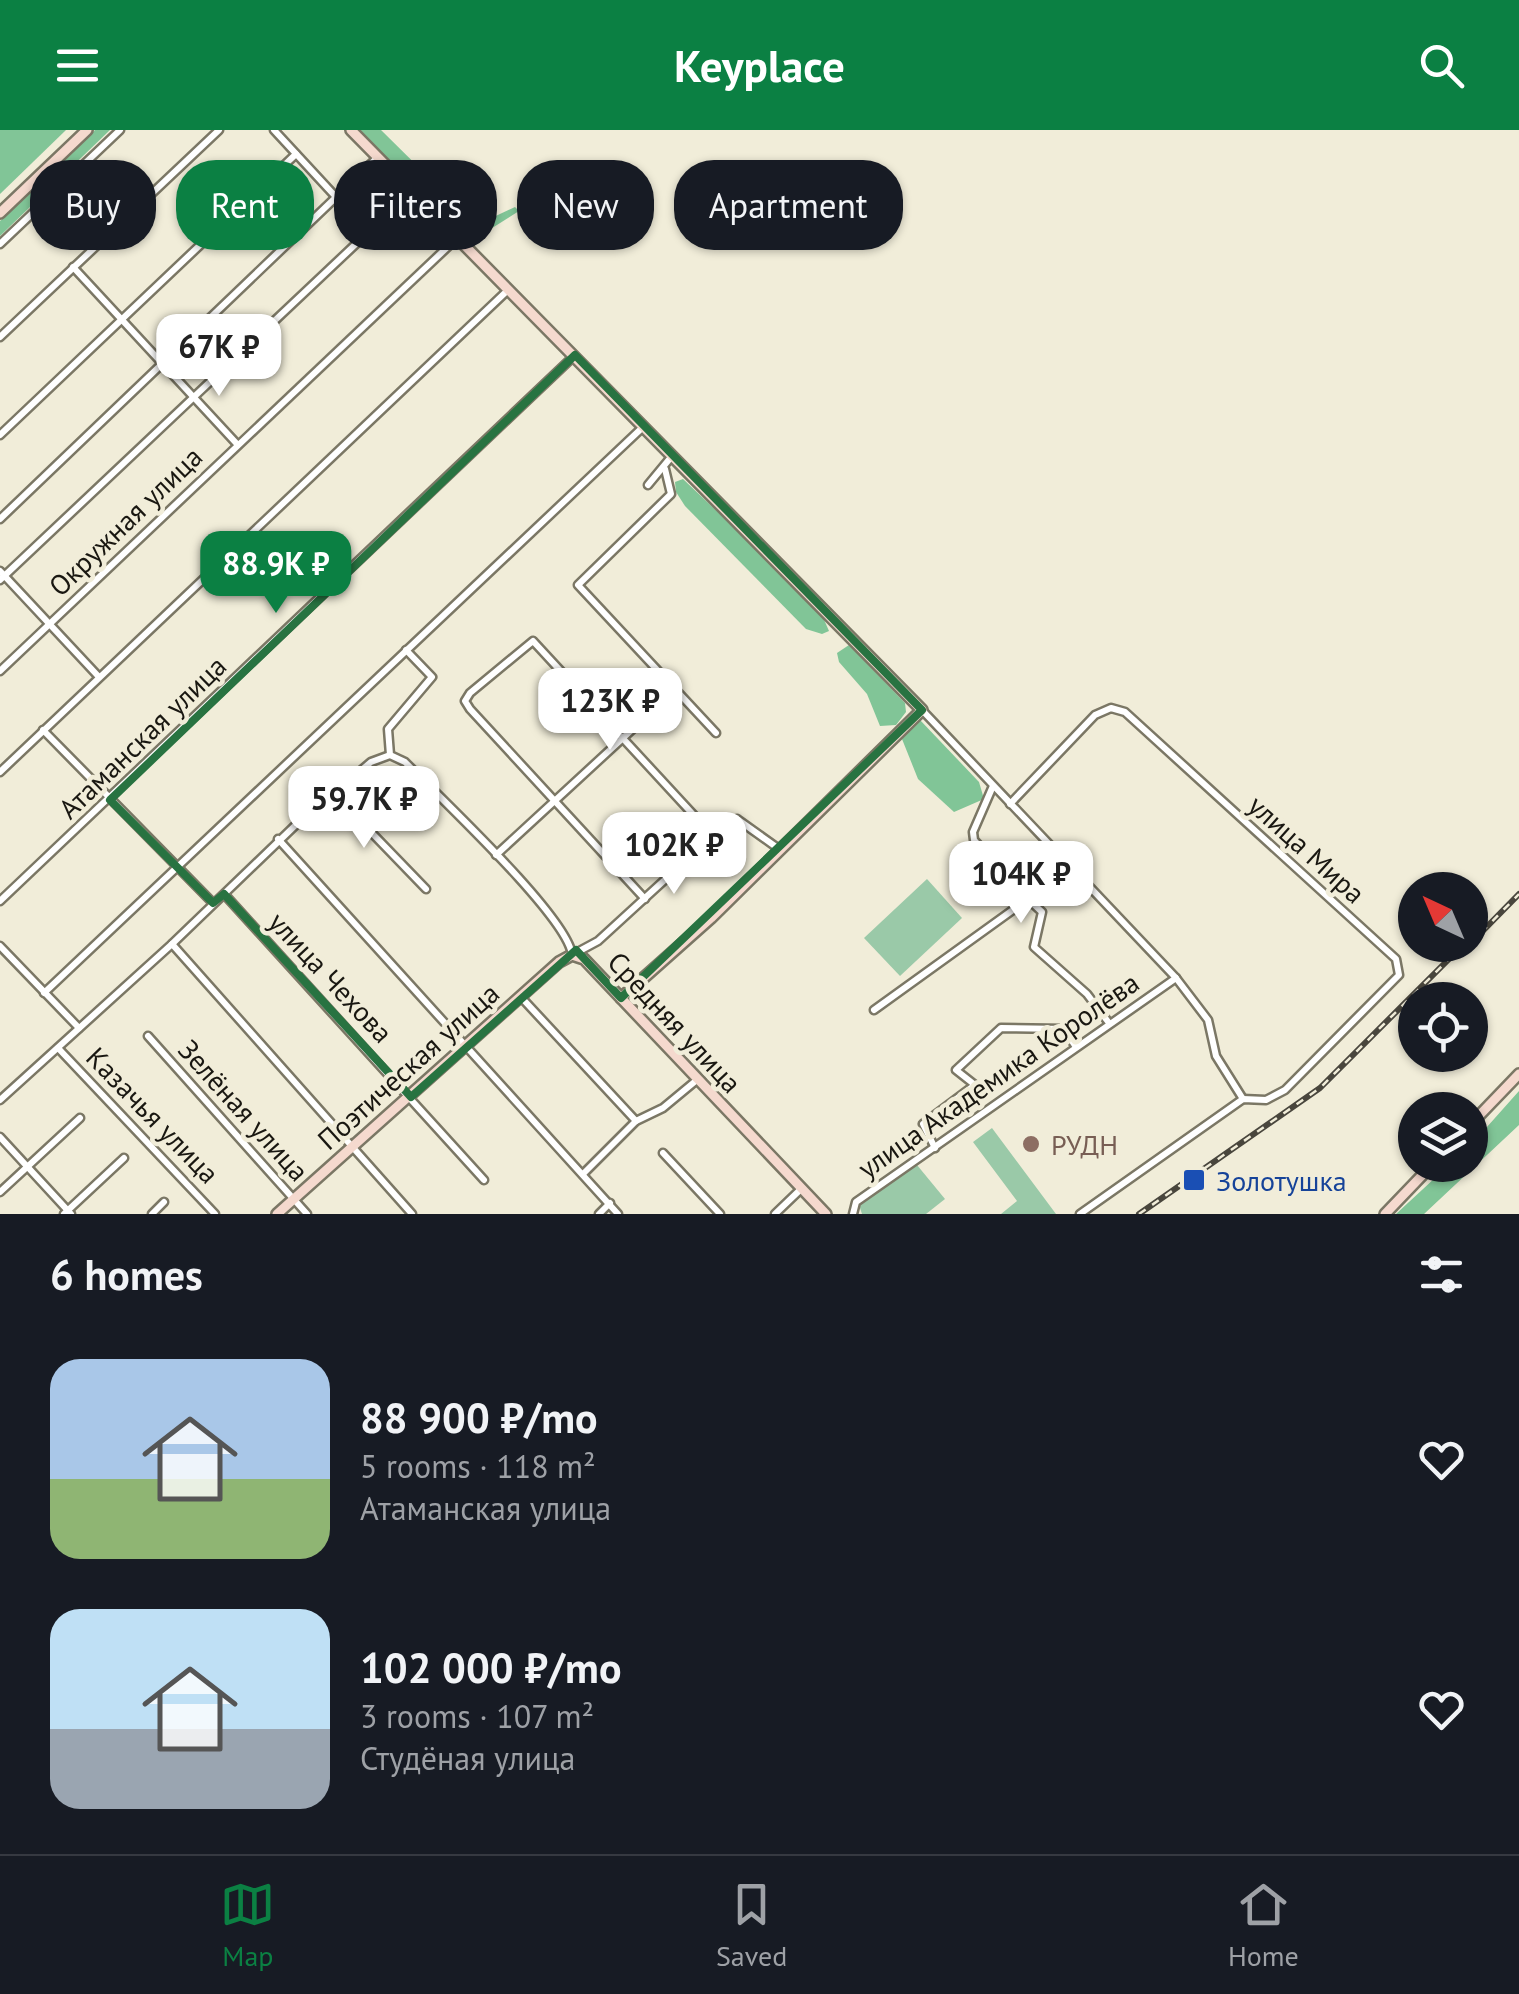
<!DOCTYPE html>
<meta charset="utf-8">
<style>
body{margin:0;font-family:"PT Sans",sans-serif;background:#20242c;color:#f1f3f6;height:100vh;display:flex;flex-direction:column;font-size:38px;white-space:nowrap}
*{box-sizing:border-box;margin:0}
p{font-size:32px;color:#9ea1a6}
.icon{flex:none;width:55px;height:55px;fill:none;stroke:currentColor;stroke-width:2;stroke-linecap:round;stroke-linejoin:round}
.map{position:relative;height:1084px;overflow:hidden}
.drawer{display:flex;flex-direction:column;background:#171b24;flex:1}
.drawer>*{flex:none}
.hud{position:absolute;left:30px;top:30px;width:1000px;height:90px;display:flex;gap:20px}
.needle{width:65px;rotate:316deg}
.tools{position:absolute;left:1398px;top:742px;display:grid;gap:20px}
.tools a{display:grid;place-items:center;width:90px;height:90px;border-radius:50%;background:#171b24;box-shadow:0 2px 8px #0004;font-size:50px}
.price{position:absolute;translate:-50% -85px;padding:0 22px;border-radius:20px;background:#fff;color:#222;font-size:32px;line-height:65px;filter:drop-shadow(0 2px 5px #0008)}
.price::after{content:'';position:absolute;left:50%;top:60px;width:30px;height:22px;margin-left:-15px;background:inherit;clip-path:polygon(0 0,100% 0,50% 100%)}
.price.current{background:#0b8043;color:#fff}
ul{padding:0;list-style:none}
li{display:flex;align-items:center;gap:30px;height:250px;padding:0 50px}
li span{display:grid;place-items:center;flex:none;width:280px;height:200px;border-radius:30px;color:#555}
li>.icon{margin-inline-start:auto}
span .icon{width:120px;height:120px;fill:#fffc;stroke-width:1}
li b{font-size:42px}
h2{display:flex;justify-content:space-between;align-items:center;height:120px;padding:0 50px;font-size:42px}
.tag{padding:0 35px;border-radius:40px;background:#171b24;box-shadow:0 2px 8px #0004;font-size:35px;line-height:90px}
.tag.current{background:#0b8043;color:#fff}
header{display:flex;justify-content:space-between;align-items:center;height:130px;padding:0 50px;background:#0b8043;color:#fff;font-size:45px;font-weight:800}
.tab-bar{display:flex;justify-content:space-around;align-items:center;height:140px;border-top:2px solid #363941;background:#171b24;font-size:28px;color:#9ea1a6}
.tab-bar a{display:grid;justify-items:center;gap:5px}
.tab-bar .current{color:#0b8043}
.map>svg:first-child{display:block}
</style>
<header><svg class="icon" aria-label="menu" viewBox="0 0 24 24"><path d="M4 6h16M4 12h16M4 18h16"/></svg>Keyplace<svg class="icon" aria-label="search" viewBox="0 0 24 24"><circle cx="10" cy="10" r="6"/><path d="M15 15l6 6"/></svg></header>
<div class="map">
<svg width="1519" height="1084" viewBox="0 0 1519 1084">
<rect width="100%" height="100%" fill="#f1edd9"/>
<g fill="#9ac9a8">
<path d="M 927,749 L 962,788 L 900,846 L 864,808 Z"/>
<path d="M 992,998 L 1056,1084 L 1001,1084 L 1017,1071 L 973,1012 Z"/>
<path d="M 917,1035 L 945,1069 L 926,1084 L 862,1084 L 859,1075 Z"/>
</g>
<g fill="#81c597">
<path d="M 0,0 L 66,0 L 0,64 Z"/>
<path d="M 95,0 L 110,0 L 0,106 L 0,91 Z"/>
<path d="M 355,0 L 381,0 L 471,89 L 483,92 L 515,77 L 519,81 L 470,112 Z"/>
<path d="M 683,349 L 819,478 L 829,501 L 822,504 L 806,499 L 685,376 L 676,362 L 675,352 Z"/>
<path d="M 849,515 L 905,573 L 906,582 L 896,595 L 880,596 L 867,564 L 839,532 L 837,523 Z"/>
<path d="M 920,590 L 979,652 L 984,669 L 954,682 L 918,649 L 902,609 Z"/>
<path d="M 1519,961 L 1519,995 L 1424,1084 L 1396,1084 L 1449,1035 L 1470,1035 L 1470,1016 Z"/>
</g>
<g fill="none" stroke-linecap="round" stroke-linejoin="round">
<g stroke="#7b7765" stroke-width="11">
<g id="street">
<path d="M 274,0 L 336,67"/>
<path d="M 0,114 L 120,0"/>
<path d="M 73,137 L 237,314"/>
<path d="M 0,207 L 219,0"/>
<path d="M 0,305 L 296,24"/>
<path d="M 665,339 L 671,364 L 578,455 L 716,603"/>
<path d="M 648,355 L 672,326"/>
<path d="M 0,389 L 378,27"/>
<path d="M 0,441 L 99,547"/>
<path d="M 0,450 L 412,61"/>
<path d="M 406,520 L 432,547 L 388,599 L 390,625 L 405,632 C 438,666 568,787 572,825 L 598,811 L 729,691 L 737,689 L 779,719"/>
<path d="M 0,541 L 456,109"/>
<path d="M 922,580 L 1176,848 L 1208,890 L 1216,926 L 1243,969"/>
<path d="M 43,600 L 213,773"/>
<path d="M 0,642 L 508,160"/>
<path d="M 337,661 L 341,671 L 426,759"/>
<path d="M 337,661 L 371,632 L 390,625"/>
<path d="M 1010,674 L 1095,585 L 1111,578 L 1125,582 L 1396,829 L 1399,845 L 1285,960 L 1266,970 L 1243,969 L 1080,1084"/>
<path d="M 278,709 L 618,1084"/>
<path d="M 496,725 L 675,560"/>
<path d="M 225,765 L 484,1050"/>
<path d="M 645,769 L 470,579 L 465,571 L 470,563 L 533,511 L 713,706"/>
<path d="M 1028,769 L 1042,782 L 1034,817 L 1087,864 L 1109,893"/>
<path d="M 0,771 L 574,226"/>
<path d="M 172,814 L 412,1084"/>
<path d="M 0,816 L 79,898"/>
<path d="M 44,863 L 643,297"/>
<path d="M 520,866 L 636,991"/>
<path d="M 874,880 L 1028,769 L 974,710 L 973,702 L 993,656"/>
<path d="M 148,906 L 307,1084"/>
<path d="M 58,918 L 215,1084"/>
<path d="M 0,970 L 172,814 L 333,659 L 337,661"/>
<path d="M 0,1007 L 71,1084"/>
<path d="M 935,1018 L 923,994 L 975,955 L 956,940 L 1001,898 L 1064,899 L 1076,917"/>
<path d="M 663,1023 L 720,1084"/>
<path d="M 584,1043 L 636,991 L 663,978 L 698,949"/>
<path d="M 0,1062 L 80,988"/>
<path d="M 64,1084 L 124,1028"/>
<path d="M 152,1084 L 164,1072"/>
<path d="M 599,1084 L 610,1073"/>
<path d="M 775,1084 L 801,1059"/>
<path d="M 853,1084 L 856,1072 L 1176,848"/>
</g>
</g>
<g stroke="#7b7765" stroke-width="14">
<g id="secondary">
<path d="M 351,0 L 922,580 L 711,788 L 621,868"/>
<path d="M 0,83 L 87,0"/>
<path d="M 1470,995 L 1519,944"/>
<path d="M 277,1084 L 559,832 L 572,825 L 584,829 L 826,1084"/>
<path d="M 1385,1084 L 1432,1035"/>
</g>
</g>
<use href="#street" stroke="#fff" stroke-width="6"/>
<use href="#secondary" stroke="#f5d9ce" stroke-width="9"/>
<g stroke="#49463d" stroke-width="6">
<g id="rail">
<path d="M 1470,814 L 1519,764"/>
<path d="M 1139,1084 L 1320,958 L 1463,815"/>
</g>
</g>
<use href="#rail" stroke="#f1edd9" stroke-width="2.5" stroke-dasharray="8" stroke-linecap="butt"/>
</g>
<path fill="none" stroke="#287341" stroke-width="8" stroke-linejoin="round" d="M 575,225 L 922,580 L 621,868 L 576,820 L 411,967 L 224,764 L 213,773 L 110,670 Z"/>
<circle fill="#8d6e63" stroke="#f1edd9" stroke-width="4" cx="1031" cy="1014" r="10"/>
<rect fill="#1a4fb4" stroke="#f1edd9" stroke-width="4" x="1182" y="1038" width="24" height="24" rx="5"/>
<g text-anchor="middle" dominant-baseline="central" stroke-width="9" stroke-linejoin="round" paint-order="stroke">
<g font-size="28" fill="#191711" stroke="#f1edd9">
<text transform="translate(125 391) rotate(-44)">Окружная улица</text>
<text transform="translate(142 607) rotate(-44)">Атаманская улица</text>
<text transform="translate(1307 719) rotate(42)">улица Мира</text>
<text transform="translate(331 847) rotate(47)">улица Чехова</text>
<text transform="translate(675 892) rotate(47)">Средняя улица</text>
<text transform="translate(408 936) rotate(-42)">Поэтическая улица</text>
<text transform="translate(998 945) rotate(-35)">улица Академика Королёва</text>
<text transform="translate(244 980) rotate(48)">Зелёная улица</text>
<text transform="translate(153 985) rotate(46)">Казачья улица</text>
</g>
<g font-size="28" fill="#785e54" stroke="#f1edd9" text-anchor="start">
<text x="1051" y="1014">РУДН</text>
</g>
<g font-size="28" fill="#164399" stroke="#f1edd9" text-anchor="start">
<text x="1216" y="1050">Золотушка</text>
</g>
</g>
</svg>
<div class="tools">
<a><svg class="needle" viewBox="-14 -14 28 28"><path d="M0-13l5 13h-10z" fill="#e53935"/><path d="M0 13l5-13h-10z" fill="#9ea1a6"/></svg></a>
<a><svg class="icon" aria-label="locate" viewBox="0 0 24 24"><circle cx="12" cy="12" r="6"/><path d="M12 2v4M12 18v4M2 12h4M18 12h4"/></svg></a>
<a><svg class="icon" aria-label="layers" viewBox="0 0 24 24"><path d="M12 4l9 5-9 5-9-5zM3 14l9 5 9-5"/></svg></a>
</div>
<b class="price" style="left:219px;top:269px">67K ₽</b>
<b class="price current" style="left:276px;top:486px">88.9K ₽</b>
<b class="price" style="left:610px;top:623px">123K ₽</b>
<b class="price" style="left:364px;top:721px">59.7K ₽</b>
<b class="price" style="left:674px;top:767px">102K ₽</b>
<b class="price" style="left:1021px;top:796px">104K ₽</b>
<div class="hud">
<a class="tag">Buy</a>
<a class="tag current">Rent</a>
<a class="tag">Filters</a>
<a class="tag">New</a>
<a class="tag">Apartment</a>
</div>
</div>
<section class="drawer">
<h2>6 homes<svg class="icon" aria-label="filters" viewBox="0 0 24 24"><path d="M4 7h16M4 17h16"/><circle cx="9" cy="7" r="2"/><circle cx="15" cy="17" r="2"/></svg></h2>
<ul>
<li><span style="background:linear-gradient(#a9c7e8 60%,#8fb573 0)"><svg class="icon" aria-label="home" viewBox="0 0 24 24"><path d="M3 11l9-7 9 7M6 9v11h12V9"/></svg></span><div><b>88 900 ₽/mo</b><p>5 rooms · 118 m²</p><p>Атаманская улица</p></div><svg class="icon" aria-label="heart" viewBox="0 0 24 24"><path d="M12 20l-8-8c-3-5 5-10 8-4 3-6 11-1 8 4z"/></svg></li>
<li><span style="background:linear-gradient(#bfe0f5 60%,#9aa5b1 0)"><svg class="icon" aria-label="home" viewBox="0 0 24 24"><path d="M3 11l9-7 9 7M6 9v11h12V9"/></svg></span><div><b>102 000 ₽/mo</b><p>3 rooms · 107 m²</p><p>Студёная улица</p></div><svg class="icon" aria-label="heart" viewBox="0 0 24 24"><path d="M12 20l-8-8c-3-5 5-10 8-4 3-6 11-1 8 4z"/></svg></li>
</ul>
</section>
<nav class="tab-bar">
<a class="current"><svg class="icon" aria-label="map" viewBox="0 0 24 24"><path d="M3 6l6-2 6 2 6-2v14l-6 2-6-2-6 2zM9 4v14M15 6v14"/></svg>Map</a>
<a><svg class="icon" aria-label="saved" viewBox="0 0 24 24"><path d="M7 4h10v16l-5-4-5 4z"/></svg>Saved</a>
<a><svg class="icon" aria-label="home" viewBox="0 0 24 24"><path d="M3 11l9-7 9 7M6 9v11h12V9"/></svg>Home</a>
</nav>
